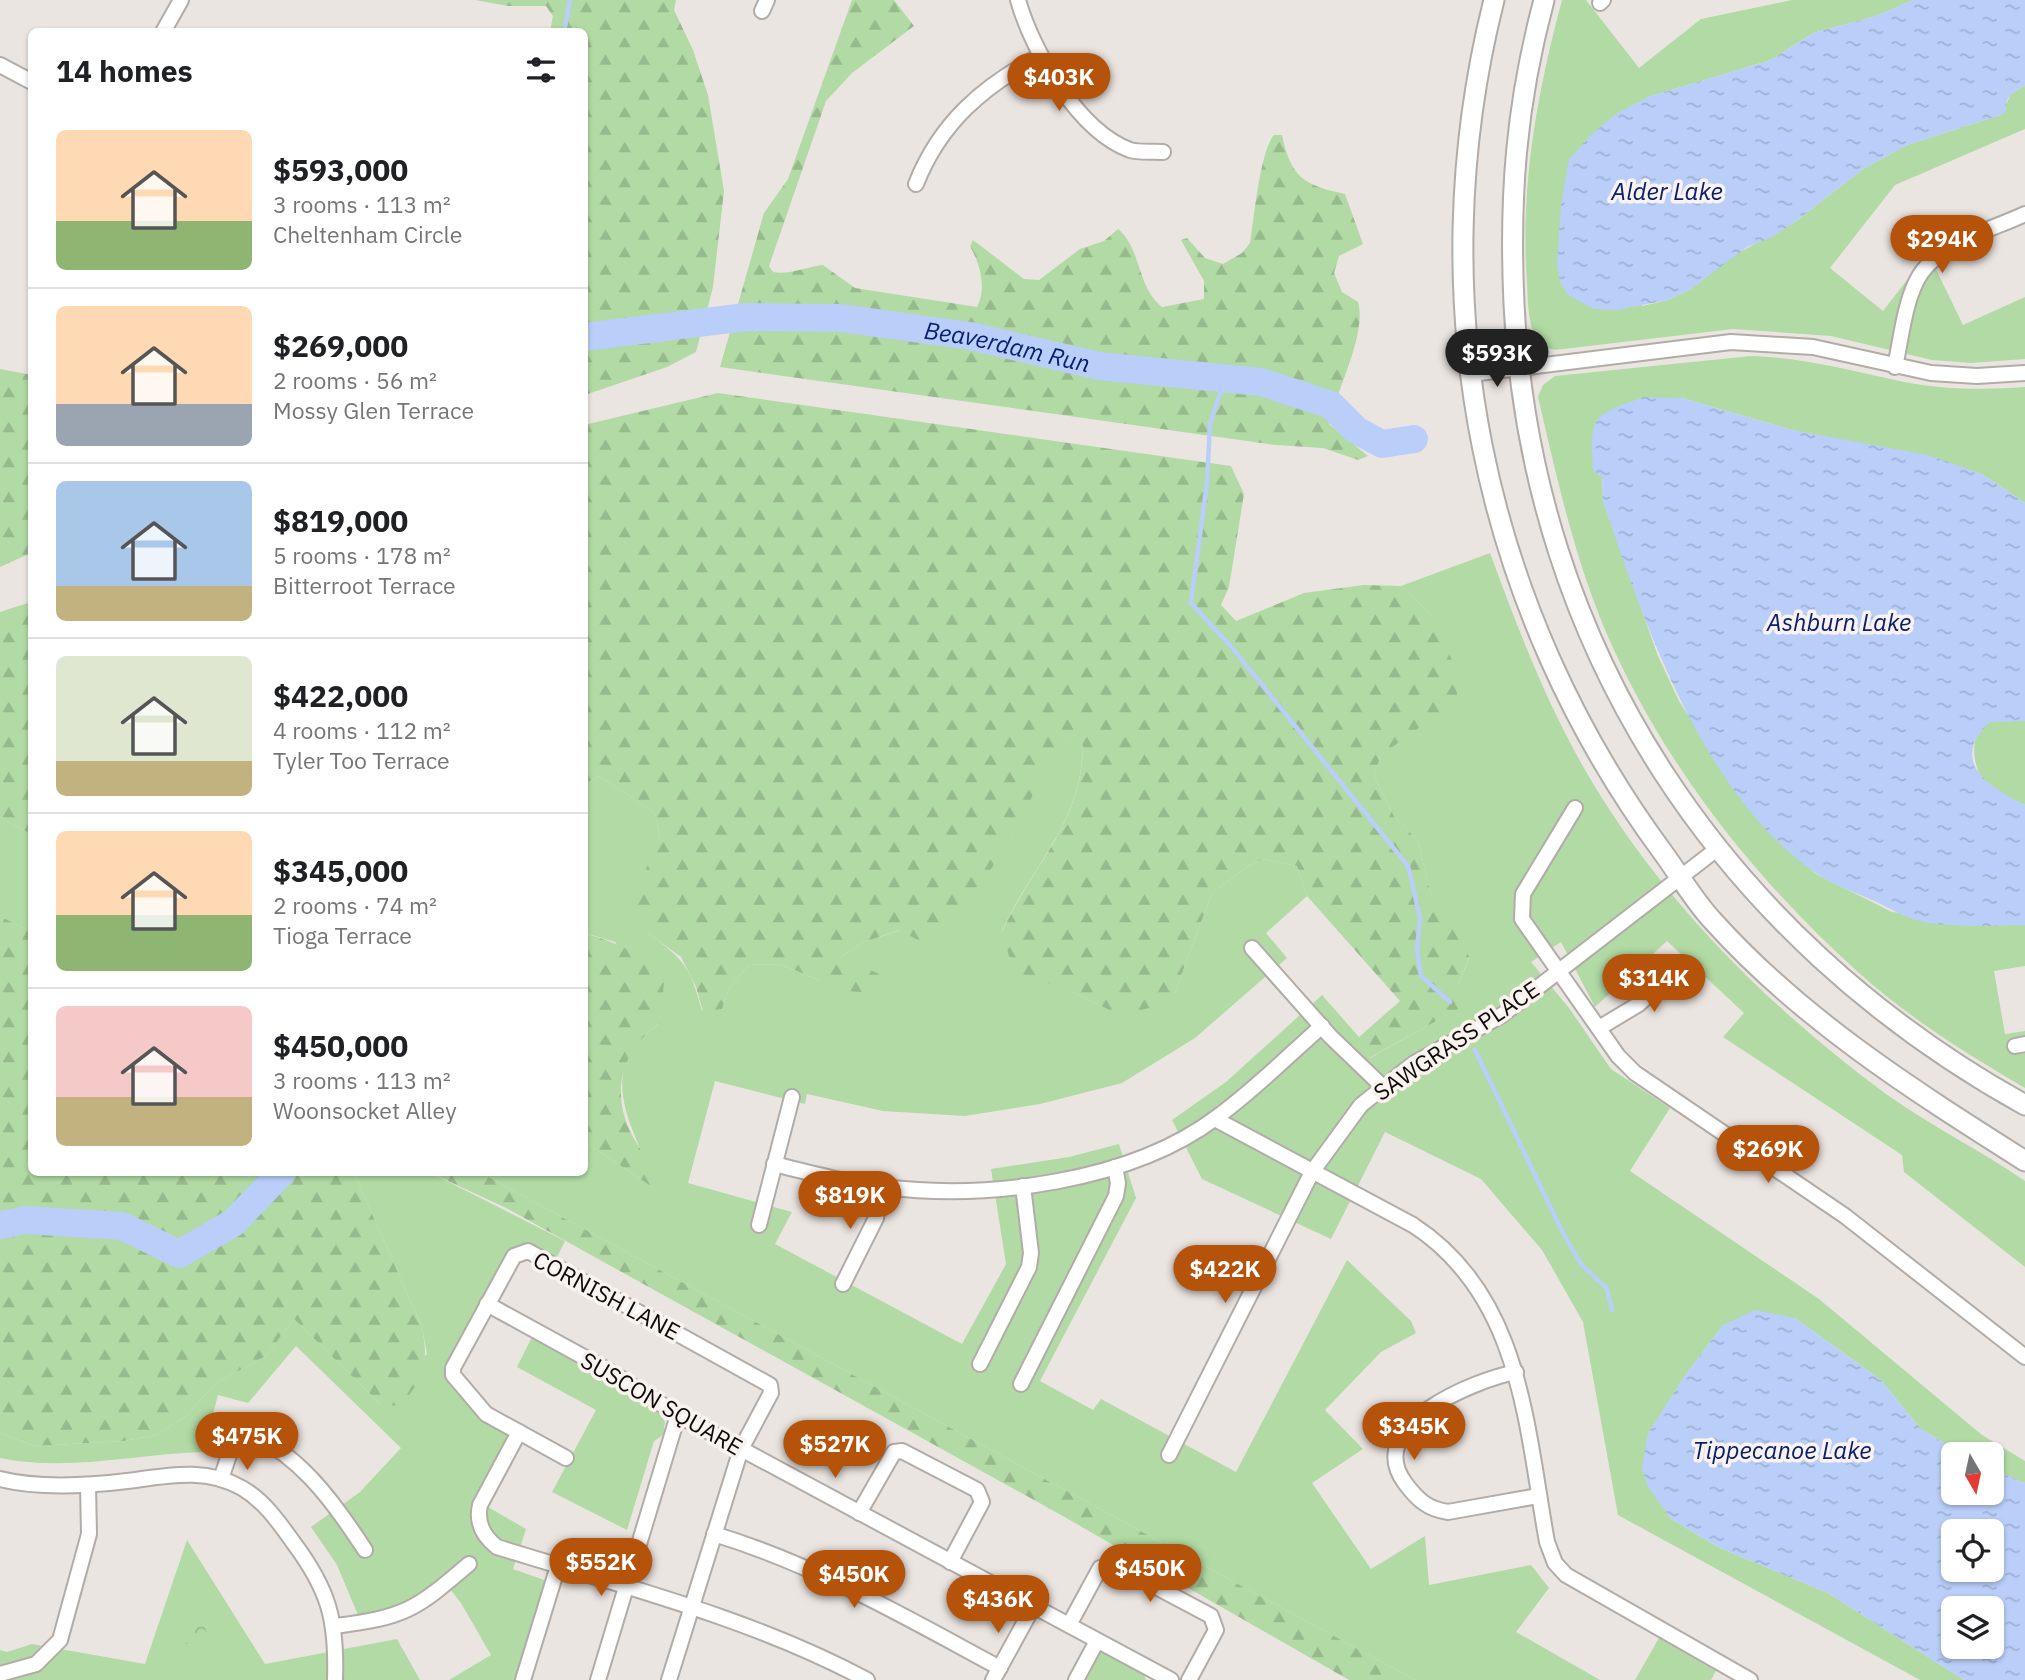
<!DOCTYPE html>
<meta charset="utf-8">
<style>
body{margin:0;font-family:"IBM Plex Sans",sans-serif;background:#f6f6f6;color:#202124;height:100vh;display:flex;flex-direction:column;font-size:26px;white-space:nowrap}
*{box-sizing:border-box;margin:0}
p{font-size:23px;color:#757577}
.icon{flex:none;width:38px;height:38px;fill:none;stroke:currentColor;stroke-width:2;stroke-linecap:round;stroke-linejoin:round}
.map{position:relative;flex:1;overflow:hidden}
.side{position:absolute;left:28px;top:28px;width:560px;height:1148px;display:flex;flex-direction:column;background:#fff;border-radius:10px;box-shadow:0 2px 5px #0004}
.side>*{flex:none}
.needle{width:46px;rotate:171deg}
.fabs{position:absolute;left:1941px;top:1442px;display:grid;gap:14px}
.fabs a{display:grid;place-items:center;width:63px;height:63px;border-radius:10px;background:#fff;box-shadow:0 2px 5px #0004;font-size:35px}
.price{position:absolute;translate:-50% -60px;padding:0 16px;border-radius:24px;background:#b45309;color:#fff;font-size:23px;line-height:46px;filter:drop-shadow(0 2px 4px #0008)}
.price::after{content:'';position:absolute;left:50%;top:42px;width:21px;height:16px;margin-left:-10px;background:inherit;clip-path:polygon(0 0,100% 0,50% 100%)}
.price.active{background:#222;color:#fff}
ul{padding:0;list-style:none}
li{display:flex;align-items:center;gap:21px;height:175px;padding:0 28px}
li+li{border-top:2px solid #e0e0e0}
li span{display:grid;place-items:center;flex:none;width:196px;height:140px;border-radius:10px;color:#555}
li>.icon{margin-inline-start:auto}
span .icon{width:84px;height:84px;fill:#fffc;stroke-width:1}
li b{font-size:30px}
h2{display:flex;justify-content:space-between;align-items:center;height:84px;padding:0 28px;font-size:30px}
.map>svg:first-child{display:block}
</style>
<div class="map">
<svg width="2025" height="1680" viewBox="0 0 2025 1680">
<defs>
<pattern id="forest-firs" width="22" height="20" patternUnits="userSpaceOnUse" patternTransform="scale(1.75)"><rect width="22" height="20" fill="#b1daa4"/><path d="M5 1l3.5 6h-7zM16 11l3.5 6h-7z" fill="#97ba8c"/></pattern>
<pattern id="park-crowns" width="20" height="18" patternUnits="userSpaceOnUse" patternTransform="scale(1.75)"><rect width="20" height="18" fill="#b1daa4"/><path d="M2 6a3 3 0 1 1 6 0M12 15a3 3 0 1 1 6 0" fill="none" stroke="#97ba8c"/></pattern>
<pattern id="water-ripples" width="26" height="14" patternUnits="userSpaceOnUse" patternTransform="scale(1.75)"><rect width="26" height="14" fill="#b9cef9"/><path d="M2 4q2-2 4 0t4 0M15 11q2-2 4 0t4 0" fill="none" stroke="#9eb0d4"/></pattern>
</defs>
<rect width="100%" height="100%" fill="#ebe5e1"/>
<g fill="#b1daa4">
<path d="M 1562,0 L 1586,0 L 1639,68 L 1701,19 L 1792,0 L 1913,0 L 1876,16 L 1813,33 L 1771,60 L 1648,97 L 1642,306 L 1668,300 L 1691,289 L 1731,257 L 1795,222 L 1863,169 L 1907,145 L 2001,115 L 2011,94 L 2025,85 L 2025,129 L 1895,185 L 1830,268 L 1883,311 L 1928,253 L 1963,325 L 2025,297 L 2025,359 L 1971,363 L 1932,360 L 1831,336 L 1733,329 L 1555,350 L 1539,345 C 1528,327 1528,303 1527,283 C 1520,185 1537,94 1562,0 Z"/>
<path d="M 1751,356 C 1806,358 1843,369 1895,380 C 1938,390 1982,390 2025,387 L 2025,503 L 1982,474 L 1792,430 L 1682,398 L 1602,478 L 1603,501 L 1658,656 L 1679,701 L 1757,819 L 1816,874 L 1892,912 L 2025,925 L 2025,966 L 1994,971 L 2005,1034 L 2025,1031 L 2025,1088 C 1967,1054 1909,1018 1859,973 C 1759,883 1671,774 1614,650 C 1577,570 1558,483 1538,397 L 1543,385 L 1555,376 Z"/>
<path d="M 1490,553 C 1512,613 1535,673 1563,729 C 1636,875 1756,998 1886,1094 C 1931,1126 1980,1150 2025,1181 L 2025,1267 L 1904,1172 L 1902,1155 L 1723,1037 L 1744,1013 L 1667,941 L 1595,1007 L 1561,942 L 1531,962 L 1569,1008 L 1611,1069 L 1670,1108 L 1630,1171 L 1819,1299 L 1982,1435 L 2025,1461 L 2025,1483 L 1992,1469 L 1992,1454 L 1962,1454 L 1920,1428 L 1881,1380 L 1795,1318 L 1723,1325 L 1684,1377 L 1649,1433 L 1649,1487 L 1671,1519 L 1720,1548 L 1828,1593 L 1964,1680 L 1920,1680 L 1618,1515 L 1583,1322 L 1542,1250 L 1481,1179 L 1385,1132 L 1331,1239 L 1202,1179 L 1172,1120 L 1226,1082 L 1322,995 L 1359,1037 L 1370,1058 L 1470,1002 L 1459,983 L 1469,958 L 1430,891 L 1418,841 L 1394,816 L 1374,776 L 1381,755 L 1415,729 L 1434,617 L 1401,586 Z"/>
<path d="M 2017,719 L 2025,721 L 2025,805 C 2013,799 1997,793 1987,784 C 1972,771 1967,731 1990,722 C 1997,719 2010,720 2017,719 Z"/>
<path d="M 1071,738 L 1083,744 C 1082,824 1032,864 1002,931 L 1071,991 L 1109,1010 L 1175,992 L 1212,893 L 1248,866 L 1264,859 L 1297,866 L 1307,896 L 1266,933 L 1287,958 L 1195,1038 L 1122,1083 L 1040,1104 L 965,1116 L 883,1111 L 807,1094 L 805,1104 L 715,1081 L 688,1183 L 792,1212 L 775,1244 L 962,1344 L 1006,1264 L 991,1169 L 1069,1157 L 1119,1144 L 1136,1198 L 1040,1381 L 1093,1410 L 1101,1399 L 1236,1472 L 1347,1260 L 1411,1321 L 1416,1333 L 1381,1352 L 1325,1410 L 1363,1449 L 1312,1483 L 1371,1569 L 1425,1536 L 1429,1585 L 1531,1565 L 1549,1588 L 1516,1632 L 1600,1680 L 1415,1680 L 481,1173 L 584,1172 L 585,1142 L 658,1191 C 636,1129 589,1073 660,1023 L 661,1007 L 615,942 L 585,933 L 585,784 L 599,776 L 655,813 L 660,837 L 652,861 L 648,933 C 685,960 690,967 702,1011 L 722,1009 L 729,988 L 749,965 L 779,964 L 819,980 L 842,956 L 862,943 L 900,930 L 968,897 L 1012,838 L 1049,758 Z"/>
<path d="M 0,817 L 31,834 L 31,932 L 0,916 Z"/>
<path d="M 354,1173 L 431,1173 L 565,1241 L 556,1259 L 526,1244 L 512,1249 L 448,1367 L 486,1419 L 512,1437 L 476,1500 L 526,1529 L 513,1569 L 547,1581 L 517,1680 L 449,1680 L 491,1655 L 461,1603 L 442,1579 L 405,1604 L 358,1615 L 337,1565 L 311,1527 L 360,1492 L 401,1448 L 296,1346 L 248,1403 L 218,1395 L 203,1452 C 135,1454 68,1472 0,1458 L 0,1433 L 35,1446 L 124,1441 L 156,1435 L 185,1417 L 216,1383 L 266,1356 L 294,1319 L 380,1404 L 427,1354 L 422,1327 Z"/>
<path d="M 533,1335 L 580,1361 L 660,1414 L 665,1422 L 663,1435 L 654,1441 L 627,1530 L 552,1492 L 596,1410 L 517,1367 Z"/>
<path d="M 187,1540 L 265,1664 L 397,1639 L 420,1680 L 0,1680 L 0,1650 L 7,1652 L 32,1644 L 145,1664 Z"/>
<path d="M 1659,1638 L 1716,1671 L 1711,1680 L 1635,1680 Z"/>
<path d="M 1103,1652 L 1144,1675 L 1146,1680 L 1082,1680 L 1095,1655 Z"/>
</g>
<g fill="url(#forest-firs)">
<path d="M 475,0 L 676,0 L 674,10 L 693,50 L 708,95 L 724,191 L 713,287 L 696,352 L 667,367 L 585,395 L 584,32 L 550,31 L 553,16 L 546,6 L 508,6 Z"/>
<path d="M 852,0 L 894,0 L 914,26 L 852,73 L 826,101 L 769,266 L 773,272 C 790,275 805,267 823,265 L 855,288 L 977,307 C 987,288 980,264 970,246 L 973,240 L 1024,279 L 1039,280 L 1080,249 L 1104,241 L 1118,229 C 1142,249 1136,286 1162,307 L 1204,299 L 1204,281 L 1181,240 L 1187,238 L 1205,258 L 1223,264 L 1242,253 L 1250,243 C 1254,218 1260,151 1274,135 L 1282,135 C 1291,178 1304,185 1345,194 L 1363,244 L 1339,256 L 1334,273 L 1342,292 L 1358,302 C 1367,334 1337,389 1329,424 L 1368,456 L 1358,460 L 1323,448 L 1276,445 L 720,367 L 764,213 L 788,179 Z"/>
<path d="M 0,369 L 32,375 L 31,553 L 0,567 Z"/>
<path d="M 718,393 L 1231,466 L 1244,494 L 1229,587 L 1221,605 L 1236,621 L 1304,593 L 1364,585 L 1401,586 L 1434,617 L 1451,658 L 1458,700 L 1381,755 L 1374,776 L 1394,816 L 1418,841 L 1430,891 L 1464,945 L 1469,957 L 1459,983 L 1471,1002 L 1369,1058 L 1359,1037 L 1400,1001 L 1307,896 L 1297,866 L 1264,859 L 1248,866 L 1212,893 L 1175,992 L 1153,1007 L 1130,1013 L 1109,1010 L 1071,991 L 1022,974 L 1009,956 L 1002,932 C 1032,865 1082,824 1083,745 L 1071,738 C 1036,769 1035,800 1012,838 C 987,877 957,915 920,941 L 899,930 L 862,943 L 842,956 L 879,974 L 874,993 L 847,991 L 779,964 L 749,965 L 729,988 L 722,1009 L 703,1012 L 696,987 L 681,957 L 648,933 L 631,904 L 660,837 L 655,813 L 599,776 L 585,784 L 584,425 Z"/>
<path d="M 31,602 L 32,602 L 31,834 L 0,817 L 0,612 Z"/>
<path d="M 0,916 L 31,932 L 32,1172 L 354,1173 L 422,1327 C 429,1365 425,1377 400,1406 L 380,1404 L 294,1319 L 266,1356 L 216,1383 L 185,1417 L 156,1435 L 124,1441 L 35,1446 L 0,1433 Z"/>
<path d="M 584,933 C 620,944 642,952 664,983 L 660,1023 C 619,1051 609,1098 636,1142 C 646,1159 660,1173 669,1192 L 658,1191 L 585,1142 Z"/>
<path d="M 431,1173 L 481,1173 L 1415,1680 L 1349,1680 L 1061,1515 L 506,1208 Z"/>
</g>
<path fill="url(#park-crowns)" d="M 205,1626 L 207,1641 L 186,1644 L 183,1629 Z"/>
<g fill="url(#water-ripples)" fill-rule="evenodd">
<path d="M 1913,0 L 2025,0 L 2025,85 C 2014,92 2004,97 2006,111 L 2001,115 L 1907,145 L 1863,169 L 1795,222 L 1772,237 L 1747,247 L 1691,289 L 1668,300 L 1617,310 L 1594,309 L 1568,295 L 1560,282 L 1557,263 L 1561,205 L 1569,159 L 1592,134 L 1616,114 L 1648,97 L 1771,60 L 1813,33 L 1876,16 Z"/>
<path d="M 1644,397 L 1682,398 L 1792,430 L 1928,455 L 1982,474 L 2025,503 L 2025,721 L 1990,722 C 1947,762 1991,788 2025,805 L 2025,925 C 1994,926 1960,927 1929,923 C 1905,919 1887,906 1865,897 C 1849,890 1832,884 1817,874 C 1705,798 1644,625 1603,501 L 1602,478 L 1593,470 C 1589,414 1594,415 1644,397 Z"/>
<path d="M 1755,1310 L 1795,1318 L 1881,1380 L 1920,1428 L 1962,1454 L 1953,1454 L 1953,1493 L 1992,1493 L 1992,1469 L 2025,1483 L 2025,1680 L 1964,1680 L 1828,1593 L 1720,1548 L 1671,1519 L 1648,1487 L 1642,1468 L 1648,1433 L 1684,1377 L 1723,1325 ZM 1953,1531 L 1992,1531 L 1992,1570 L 1953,1570 ZM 1953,1608 L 1992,1608 L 1992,1647 L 1953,1647 Z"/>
</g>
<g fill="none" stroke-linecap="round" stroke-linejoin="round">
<g stroke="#b9cef9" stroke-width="4.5">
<path d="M 564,32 L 570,0"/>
<path d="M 1225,378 L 1210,424 L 1207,482 L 1191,603 L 1234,650 L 1408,866 L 1420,917 L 1417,950 L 1421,976 L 1450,1002"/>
<path d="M 1475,1050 L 1562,1231 L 1581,1264 L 1607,1289 L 1612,1310"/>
</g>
<g stroke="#b9cef9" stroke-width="28">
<path id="s1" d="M 584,337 L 746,317 L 841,318 L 970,336 L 1099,366 L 1261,382 L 1331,405 L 1356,430 L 1382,444 L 1414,439"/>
<path d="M 0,1225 L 26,1220 L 122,1226 L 179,1254 L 233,1223 L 282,1172"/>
</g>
<g stroke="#b2aca8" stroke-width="18">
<g id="minor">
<path d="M 1018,0 C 1032,50 1078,131 1130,150 C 1140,153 1153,151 1163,152"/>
<path d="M 1600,3 L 1603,0"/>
<path d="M 762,11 L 767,0"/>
<path d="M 163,32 L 181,0"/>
<path d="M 0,65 L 32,82"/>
<path d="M 916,184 C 940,123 983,86 1040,56"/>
<path d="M 1895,367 C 1901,339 1904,307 1916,282 C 1934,244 1989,231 2025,214"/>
<path d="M 1471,374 L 1731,342 L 1813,347 L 1931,373 L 1977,376 L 2025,373"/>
<path d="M 1575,808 L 1523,894 L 1522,919 L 1618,1056 L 1635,1073 L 1845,1216 L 2025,1357"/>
<path d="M 1252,948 L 1330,1036 L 1383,1087"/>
<path d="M 1599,1028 L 1639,1004 L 1682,963"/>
<path d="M 2015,1046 L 2025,1044"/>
<path d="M 1215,1119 L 1413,1225 C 1522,1296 1526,1427 1547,1542 L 1555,1563 L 1566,1575 L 1750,1680"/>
<path d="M 774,1164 C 810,1173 847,1183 884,1187 C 988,1200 1131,1182 1217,1117 C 1254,1090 1287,1057 1322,1026"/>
<path d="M 759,1225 L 792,1097"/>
<path d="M 843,1284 L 876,1218 L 882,1187"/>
<path d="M 487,1304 L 611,1372 L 678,1415 L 1171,1680"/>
<path d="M 980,1364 L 1029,1267 L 1031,1253 L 1023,1186"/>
<path d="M 1516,1372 C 1475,1380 1362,1425 1405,1483 C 1417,1499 1427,1509 1448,1512 L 1538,1496"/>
<path d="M 1021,1384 L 1116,1196 L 1118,1183 L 1115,1167"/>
<path d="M 519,1432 L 480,1505 C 476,1522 483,1536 497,1547 C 622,1586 751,1618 867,1680"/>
<path d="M 1169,1455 L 1312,1172 L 1361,1105 L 1413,1064 L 1502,1015 L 1717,849"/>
<path d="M 566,1458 L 486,1414 L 453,1375 L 453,1368 L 514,1256 L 528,1251 L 770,1385 L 771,1393 L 741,1449 L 669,1680"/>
<path d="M 0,1479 C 40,1489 86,1486 127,1481 C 167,1476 205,1467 242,1488 C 264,1501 278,1521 293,1542 C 329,1590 337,1620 335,1680"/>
<path d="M 221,1479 L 238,1428 C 297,1451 332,1499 365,1550"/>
<path d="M 859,1513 L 894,1452 L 902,1451 L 977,1490 L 982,1502 L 950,1562"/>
<path d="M 714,1534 C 816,1565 907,1618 1000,1668"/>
<path d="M 1069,1625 L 1100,1568 L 1113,1564 L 1211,1616 L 1216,1630 L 1189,1680"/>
<path d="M 335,1626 C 406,1617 415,1610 469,1564"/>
<path d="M 0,1674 L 36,1664 L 60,1640 L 89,1534 L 88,1485"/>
<path d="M 523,1680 L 558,1566"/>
<path d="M 598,1680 L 678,1415"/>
<path d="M 993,1680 L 1033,1607"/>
<path d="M 1076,1680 L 1097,1641"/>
</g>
</g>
<g stroke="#b2aca8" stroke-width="23">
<g id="secondary">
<path d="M 1494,0 C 1419,298 1481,607 1664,854 C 1680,876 1694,901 1713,921 C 1802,1020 1913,1090 2025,1161"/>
<path d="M 1544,0 C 1516,105 1509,196 1514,304 C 1531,651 1724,938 2025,1105"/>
</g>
</g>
<use href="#minor" stroke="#fff" stroke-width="14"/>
<use href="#secondary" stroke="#fff" stroke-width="19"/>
</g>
<g text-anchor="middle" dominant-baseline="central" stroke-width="7" stroke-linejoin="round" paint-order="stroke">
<g font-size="23" fill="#0d0b0a" stroke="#f9f2ee">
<text transform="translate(1456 1040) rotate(-34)">SAWGRASS PLACE</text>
<text transform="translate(607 1295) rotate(28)">CORNISH LANE</text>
<text transform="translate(662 1403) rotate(30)">SUSCON SQUARE</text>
</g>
<g font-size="24" font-style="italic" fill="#08206f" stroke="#f9f2ee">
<text x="1667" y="191">Alder Lake</text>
<text stroke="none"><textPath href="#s1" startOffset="427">Beaverdam Run</textPath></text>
<text x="1839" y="622">Ashburn Lake</text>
<text x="1782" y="1450">Tippecanoe Lake</text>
</g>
</g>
</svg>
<div class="fabs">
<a><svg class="needle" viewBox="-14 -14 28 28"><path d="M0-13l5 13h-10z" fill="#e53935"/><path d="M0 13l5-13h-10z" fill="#757577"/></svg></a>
<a><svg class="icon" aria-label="locate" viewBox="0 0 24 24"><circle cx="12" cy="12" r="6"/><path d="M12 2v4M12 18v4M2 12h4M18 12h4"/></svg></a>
<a><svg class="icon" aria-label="layers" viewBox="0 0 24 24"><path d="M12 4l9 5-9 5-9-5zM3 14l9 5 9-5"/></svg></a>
</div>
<b class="price" style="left:1059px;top:113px">$403K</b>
<b class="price" style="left:1942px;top:275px">$294K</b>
<b class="price active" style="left:1497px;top:389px">$593K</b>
<b class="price" style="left:1654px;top:1014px">$314K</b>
<b class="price" style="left:1768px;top:1185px">$269K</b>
<b class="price" style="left:850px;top:1231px">$819K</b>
<b class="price" style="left:1225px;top:1305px">$422K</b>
<b class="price" style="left:1414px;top:1462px">$345K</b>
<b class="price" style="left:247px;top:1472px">$475K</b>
<b class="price" style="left:835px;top:1480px">$527K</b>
<b class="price" style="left:601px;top:1598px">$552K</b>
<b class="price" style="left:1150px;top:1604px">$450K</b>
<b class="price" style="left:854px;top:1610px">$450K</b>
<b class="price" style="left:998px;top:1635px">$436K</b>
<section class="side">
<h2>14 homes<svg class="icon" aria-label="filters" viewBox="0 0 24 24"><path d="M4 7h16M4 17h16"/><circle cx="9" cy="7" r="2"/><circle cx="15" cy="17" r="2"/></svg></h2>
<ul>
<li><span style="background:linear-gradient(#ffd9b3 65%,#8fb573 0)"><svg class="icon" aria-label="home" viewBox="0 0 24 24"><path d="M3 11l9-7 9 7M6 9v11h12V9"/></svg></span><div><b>$593,000</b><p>3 rooms · 113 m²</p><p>Cheltenham Circle</p></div></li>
<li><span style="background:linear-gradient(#ffd9b3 70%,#9aa5b1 0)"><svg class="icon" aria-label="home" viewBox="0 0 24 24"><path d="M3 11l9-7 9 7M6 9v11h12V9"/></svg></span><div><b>$269,000</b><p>2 rooms · 56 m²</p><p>Mossy Glen Terrace</p></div></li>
<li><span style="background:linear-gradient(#a9c7e8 75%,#c2b280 0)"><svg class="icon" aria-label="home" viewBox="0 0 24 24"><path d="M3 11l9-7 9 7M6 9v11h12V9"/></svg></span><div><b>$819,000</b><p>5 rooms · 178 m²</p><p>Bitterroot Terrace</p></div></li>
<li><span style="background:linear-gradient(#dfe7d0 75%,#c2b280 0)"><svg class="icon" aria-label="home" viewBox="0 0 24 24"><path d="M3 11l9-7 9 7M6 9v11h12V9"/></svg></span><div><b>$422,000</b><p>4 rooms · 112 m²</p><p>Tyler Too Terrace</p></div></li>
<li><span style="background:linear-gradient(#ffd9b3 60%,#8fb573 0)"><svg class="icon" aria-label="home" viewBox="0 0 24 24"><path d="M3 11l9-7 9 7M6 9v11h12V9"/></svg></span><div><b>$345,000</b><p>2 rooms · 74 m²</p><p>Tioga Terrace</p></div></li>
<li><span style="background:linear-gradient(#f6c9c9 65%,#c2b280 0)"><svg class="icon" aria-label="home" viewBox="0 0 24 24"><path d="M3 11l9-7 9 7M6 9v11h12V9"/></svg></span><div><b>$450,000</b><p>3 rooms · 113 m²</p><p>Woonsocket Alley</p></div></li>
</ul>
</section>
</div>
